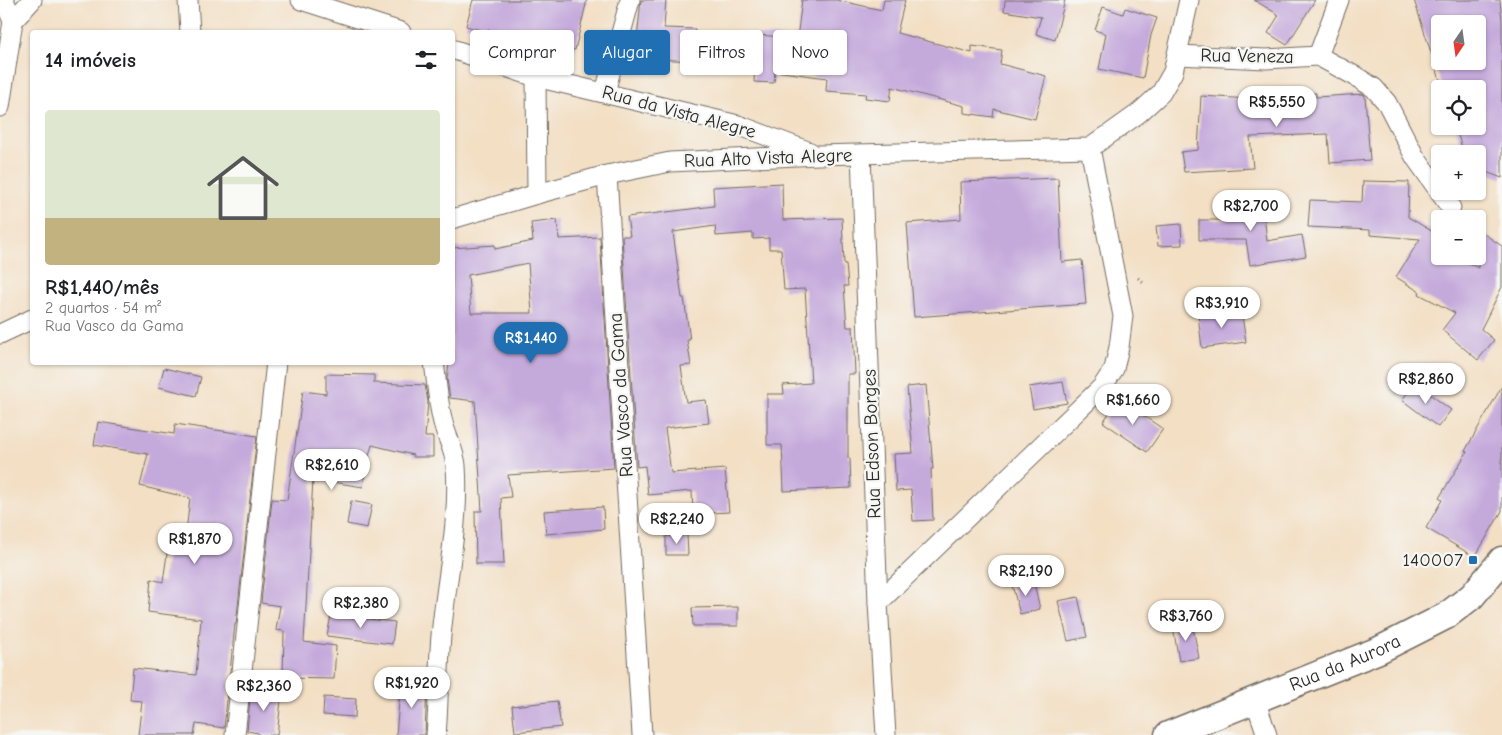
<!DOCTYPE html>
<html lang="pt">
<meta charset="utf-8">
<style>
body{margin:0;font-family:"Comic Neue",sans-serif;background:#f2f2f2;color:#202124;height:100vh;display:flex;flex-direction:column;font-size:19px;white-space:nowrap}
*{box-sizing:border-box;margin:0}
p{font-size:16px;color:#757577}
.icon{flex:none;width:28px;height:28px;fill:none;stroke:currentColor;stroke-width:2;stroke-linecap:round;stroke-linejoin:round}
.map{position:relative;flex:1;overflow:hidden}
.side{position:absolute;left:30px;top:30px;width:425px;height:335px;display:flex;flex-direction:column;background:#fff;border-radius:5px;box-shadow:0 1px 4px #0004}
.side>*{flex:none}
.top-card{position:absolute;left:470px;top:30px;width:475px;height:45px;display:flex;gap:10px}
.needle{width:32px;rotate:193deg}
.controls{position:absolute;left:1431px;top:15px;display:grid;gap:10px}
.controls a{display:grid;place-items:center;width:55px;height:55px;border-radius:5px;background:#fff;box-shadow:0 1px 4px #0004;font-size:25px}
.price{position:absolute;translate:-50% -42px;padding:0 11px;border-radius:18px;background:#fff;color:#222;font-size:16px;line-height:32px;filter:drop-shadow(0 1px 2px #0008)}
.price::after{content:'';position:absolute;left:50%;top:30px;width:15px;height:11px;margin-left:-8px;background:inherit;clip-path:polygon(0 0,100% 0,50% 100%)}
.price.selected{background:#1f6fb2;color:#fff}
ul{padding:0;list-style:none}
li{display:grid;align-content:center;gap:10px;height:265px;padding:0 15px}
li span{display:grid;place-items:center;height:155px;border-radius:5px;color:#555}
li>.icon{margin-inline-start:auto}
span .icon{width:90px;height:90px;fill:#fffc;stroke-width:1}
li b{font-size:21px}
h2{display:flex;justify-content:space-between;align-items:center;height:60px;padding:0 15px;font-size:21px}
.chip{padding:0 18px;border-radius:5px;background:#fff;box-shadow:0 1px 4px #0004;font-size:18px;line-height:45px}
.chip.selected{background:#1f6fb2;color:#fff}
.map>svg:first-child{display:block}
</style>
<div class="map">
<svg width="1502" height="735" viewBox="0 0 1502 735">
<rect width="100%" height="100%" fill="#f6f6f2"/>
<filter id="ink" filterUnits="userSpaceOnUse"><feTurbulence type="fractalNoise" baseFrequency=".02" numOctaves="2"/><feDisplacementMap in="SourceGraphic" scale="10" xChannelSelector="R" yChannelSelector="G"/><feConvolveMatrix kernelMatrix="1 2 1 2 8 2 1 2 1" color-interpolation-filters="sRGB"/></filter>
<filter id="wash" filterUnits="userSpaceOnUse"><feTurbulence type="fractalNoise" baseFrequency=".0096" numOctaves="4" result="noise"/><feDisplacementMap in="SourceGraphic" scale="20" xChannelSelector="R" yChannelSelector="G"/><feGaussianBlur stdDeviation="1.12" result="paint"/><feColorMatrix in="noise" values="0 0 0 0 0 0 0 0 0 0 0 0 0 0 0 0 0 1.4 0 .05"/><feComposite in="paint" operator="in"/></filter>
<g filter="url(#wash)">
<rect width="100%" height="100%" fill="#f3dfc4"/>
<g id="blocks">
<g fill="#c4a9db" fill-rule="evenodd">
<path d="M 473,0 L 587,0 L 575,50 L 533,40 L 532,43 L 488,30 L 487,32 L 466,26 Z"/>
<path d="M 641,0 L 666,0 L 664,28 L 695,29 L 694,61 L 635,58 Z"/>
<path d="M 802,0 L 836,0 L 882,10 L 884,0 L 905,0 L 897,33 L 972,53 L 972,46 L 1002,50 L 1000,64 L 1046,76 L 1035,119 L 994,109 L 993,117 L 964,113 L 964,106 L 892,87 L 890,101 L 865,98 L 866,94 L 826,91 L 827,78 L 775,71 L 774,83 L 754,82 L 757,35 L 797,38 Z"/>
<path d="M 1005,0 L 1065,0 L 1055,40 L 1036,34 L 1041,17 L 1004,11 Z"/>
<path d="M 1254,0 L 1315,0 L 1287,45 L 1268,33 L 1279,15 Z"/>
<path d="M 1414,0 L 1500,0 L 1502,21 L 1502,178 L 1478,169 L 1478,154 L 1464,154 L 1455,126 L 1478,126 L 1478,89 L 1443,89 ZM 1440,24 L 1478,24 L 1478,61 L 1440,61 Z"/>
<path d="M 1103,7 L 1123,14 L 1125,8 L 1157,18 L 1151,35 L 1143,78 L 1099,69 L 1106,34 L 1095,30 Z"/>
<path d="M 1316,93 L 1316,97 L 1363,94 L 1365,96 L 1370,160 L 1330,163 L 1328,134 L 1250,137 L 1253,168 L 1184,172 L 1181,152 L 1198,150 L 1201,96 L 1267,100 L 1266,96 Z"/>
<path d="M 1058,178 L 1062,262 L 1082,260 L 1086,304 L 914,317 L 907,223 L 961,219 L 960,182 Z"/>
<path d="M 1363,181 L 1409,182 L 1408,217 L 1440,236 L 1440,256 L 1455,256 L 1478,268 L 1478,230 L 1502,246 L 1502,287 L 1481,329 L 1494,340 L 1478,360 L 1442,330 L 1455,313 L 1419,294 L 1420,292 L 1396,277 L 1420,239 L 1370,235 L 1370,230 L 1308,227 L 1310,200 L 1362,202 Z"/>
<path d="M 782,183 L 783,220 L 842,218 L 844,264 L 846,264 L 848,286 L 844,286 L 847,327 L 853,327 L 855,374 L 848,374 L 848,458 L 850,458 L 851,488 L 784,491 L 782,445 L 767,445 L 767,394 L 784,394 L 783,385 L 811,383 L 805,289 L 784,290 L 781,249 L 769,249 L 769,238 L 753,239 L 753,233 L 716,236 L 715,226 L 673,232 L 682,298 L 684,298 L 690,340 L 687,340 L 691,365 L 681,366 L 686,402 L 706,400 L 709,423 L 665,428 L 671,473 L 725,469 L 729,512 L 693,514 L 692,491 L 648,495 L 645,466 L 637,467 L 622,236 L 630,236 L 627,217 L 714,206 L 713,187 Z"/>
<path d="M 1225,197 L 1262,198 L 1267,241 L 1302,235 L 1306,256 L 1250,265 L 1246,240 L 1199,240 L 1199,220 L 1227,220 Z"/>
<path d="M 557,220 L 559,239 L 600,237 L 614,468 L 508,475 L 511,497 L 501,498 L 504,564 L 476,564 L 475,511 L 482,511 L 475,401 L 450,398 L 447,379 L 449,362 L 452,362 L 452,248 L 495,245 L 495,249 L 533,241 L 531,223 ZM 528,263 L 532,313 L 471,313 L 468,275 Z"/>
<path d="M 1181,224 L 1182,245 L 1158,246 L 1156,226 Z"/>
<path d="M 1241,309 L 1246,342 L 1202,348 L 1198,315 Z"/>
<path d="M 164,368 L 201,377 L 196,396 L 159,387 Z"/>
<path d="M 326,374 L 374,375 L 374,383 L 425,385 L 428,402 L 425,437 L 433,437 L 433,457 L 413,457 L 413,455 L 372,445 L 366,465 L 363,487 L 313,479 L 304,642 L 336,646 L 334,679 L 283,678 L 284,631 L 276,630 L 280,606 L 261,603 L 272,499 L 287,500 L 303,391 L 326,394 Z"/>
<path d="M 1063,382 L 1067,403 L 1033,409 L 1029,387 Z"/>
<path d="M 1415,383 L 1451,410 L 1438,427 L 1402,400 Z"/>
<path d="M 926,385 L 933,469 L 931,469 L 933,520 L 913,521 L 911,490 L 896,491 L 894,454 L 913,453 L 907,387 Z"/>
<path d="M 1502,386 L 1502,511 L 1475,557 L 1426,528 L 1442,500 L 1439,498 L 1467,452 L 1465,451 Z"/>
<path d="M 1119,399 L 1163,429 L 1147,452 L 1103,422 Z"/>
<path d="M 98,422 L 174,434 L 175,424 L 257,436 L 236,624 L 235,624 L 224,728 L 196,724 L 194,735 L 138,735 L 142,701 L 130,700 L 133,668 L 196,675 L 201,619 L 148,612 L 151,579 L 163,582 L 168,547 L 184,549 L 190,498 L 140,486 L 148,454 L 94,445 Z"/>
<path d="M 351,501 L 372,505 L 367,528 L 347,524 Z"/>
<path d="M 603,507 L 604,529 L 546,534 L 544,511 Z"/>
<path d="M 687,535 L 688,555 L 666,555 L 666,536 Z"/>
<path d="M 1033,579 L 1040,609 L 1020,614 L 1012,585 Z"/>
<path d="M 1078,597 L 1087,637 L 1068,641 L 1058,601 Z"/>
<path d="M 738,607 L 738,626 L 693,626 L 692,608 Z"/>
<path d="M 331,615 L 395,622 L 392,644 L 327,636 Z"/>
<path d="M 1192,623 L 1199,658 L 1179,661 L 1173,627 Z"/>
<path d="M 401,680 L 427,683 L 425,735 L 396,735 Z"/>
<path d="M 251,688 L 282,692 L 277,735 L 258,735 L 258,733 L 247,731 Z"/>
<path d="M 324,697 L 356,699 L 355,717 L 323,715 Z"/>
<path d="M 557,701 L 561,727 L 515,732 L 512,706 Z"/>
</g>
</g>
</g>
<g filter="url(#ink)">
<use href="#blocks" fill-opacity="0" stroke="#716a61" stroke-width="1"/>
<g fill="none" stroke-linecap="round" stroke-linejoin="round">
<g stroke="#716a61" stroke-width="21">
<g id="minor">
<path d="M 4,0 L 13,21"/>
<path d="M 188,0 L 190,32"/>
<path d="M 301,0 L 401,32"/>
<path d="M 452,49 L 536,77 L 738,125 L 810,152"/>
<path d="M 1177,55 L 1266,59 L 1318,56 L 1355,76 L 1374,88 L 1387,103 L 1415,157 L 1451,208"/>
<path d="M 1318,56 L 1339,0"/>
<path d="M 536,77 L 537,194"/>
<path d="M 605,92 L 630,0"/>
<path d="M 0,107 L 13,21 L 32,0"/>
<path d="M 1090,148 L 1139,113 L 1161,93 L 1173,72 L 1189,0"/>
<path d="M 861,154 L 878,603 L 886,735"/>
<path d="M 607,175 L 642,735"/>
<path d="M 452,219 L 537,194 L 607,175 L 670,162 L 818,155 L 1090,148"/>
<path d="M 0,334 L 32,319"/>
<path d="M 434,362 C 437,384 438,406 444,426 C 448,440 455,452 456,466 C 460,523 446,580 441,636 C 438,669 439,702 436,735"/>
<path d="M 878,603 L 1102,387 L 1114,369 L 1119,347 L 1123,316 L 1090,148"/>
<path d="M 1255,700 L 1267,735"/>
<path d="M 235,735 L 276,362"/>
</g>
</g>
<g stroke="#716a61" stroke-width="29">
<g id="secondary">
<path id="s1" d="M 1168,735 L 1379,650 L 1446,616 L 1472,596 L 1502,560"/>
</g>
</g>
<path stroke="#716a61" stroke-width="3" stroke-dasharray="1 4" stroke-linecap="butt" d="M 1138,278 L 1146,284"/>
<use href="#minor" stroke="#fff" stroke-width="19"/>
<use href="#secondary" stroke="#fff" stroke-width="26"/>
</g>
</g>
<rect fill="#1f6fb2" stroke="#f6f6f2" stroke-width="2" x="1468" y="555" width="10" height="10" rx="2.5"/>
<g text-anchor="middle" dominant-baseline="central" stroke-width="4.5" stroke-linejoin="round" paint-order="stroke">
<g font-size="19" fill="#2b2b2b" stroke="#f6f6f2">
<text transform="translate(1247 56) rotate(1)">Rua Veneza</text>
<text transform="translate(679 112) rotate(15)">Rua da Vista Alegre</text>
<text transform="translate(768 158) rotate(-2)">Rua Alto Vista Alegre</text>
<text transform="translate(621 395) rotate(-94)">Rua Vasco da Gama</text>
<text transform="translate(872 444) rotate(-92)">Rua Edson Borges</text>
<text stroke="none"><textPath href="#s1" startOffset="191">Rua da Aurora</textPath></text>
</g>
<g font-size="19" fill="#2b2b2b" stroke="#f6f6f2" text-anchor="end">
<text x="1463" y="560">140007</text>
</g>
</g>
</svg>
<div class="controls">
<a><svg class="needle" viewBox="-14 -14 28 28"><path d="M0-13l5 13h-10z" fill="#e53935"/><path d="M0 13l5-13h-10z" fill="#757577"/></svg></a>
<a><svg class="icon" aria-label="locate" viewBox="0 0 24 24"><circle cx="12" cy="12" r="6"/><path d="M12 2v4M12 18v4M2 12h4M18 12h4"/></svg></a>
<a>+</a>
<a>−</a>
</div>
<b class="price" style="left:1277px;top:128px">R$5,550</b>
<b class="price" style="left:1251px;top:232px">R$2,700</b>
<b class="price" style="left:1222px;top:329px">R$3,910</b>
<b class="price selected" style="left:531px;top:364px">R$1,440</b>
<b class="price" style="left:1426px;top:405px">R$2,860</b>
<b class="price" style="left:1133px;top:426px">R$1,660</b>
<b class="price" style="left:332px;top:491px">R$2,610</b>
<b class="price" style="left:677px;top:545px">R$2,240</b>
<b class="price" style="left:195px;top:565px">R$1,870</b>
<b class="price" style="left:1026px;top:597px">R$2,190</b>
<b class="price" style="left:361px;top:629px">R$2,380</b>
<b class="price" style="left:1186px;top:642px">R$3,760</b>
<b class="price" style="left:412px;top:709px">R$1,920</b>
<b class="price" style="left:264px;top:712px">R$2,360</b>
<div class="top-card">
<a class="chip">Comprar</a>
<a class="chip selected">Alugar</a>
<a class="chip">Filtros</a>
<a class="chip">Novo</a>
</div>
<section class="side">
<h2>14 imóveis<svg class="icon" aria-label="filters" viewBox="0 0 24 24"><path d="M4 7h16M4 17h16"/><circle cx="9" cy="7" r="2"/><circle cx="15" cy="17" r="2"/></svg></h2>
<ul>
<li><span style="background:linear-gradient(#dfe7d0 70%,#c2b280 0)"><svg class="icon" aria-label="home" viewBox="0 0 24 24"><path d="M3 11l9-7 9 7M6 9v11h12V9"/></svg></span><div><b>R$1,440/mês</b><p>2 quartos · 54 m²</p><p>Rua Vasco da Gama</p></div></li>
</ul>
</section>
</div>
